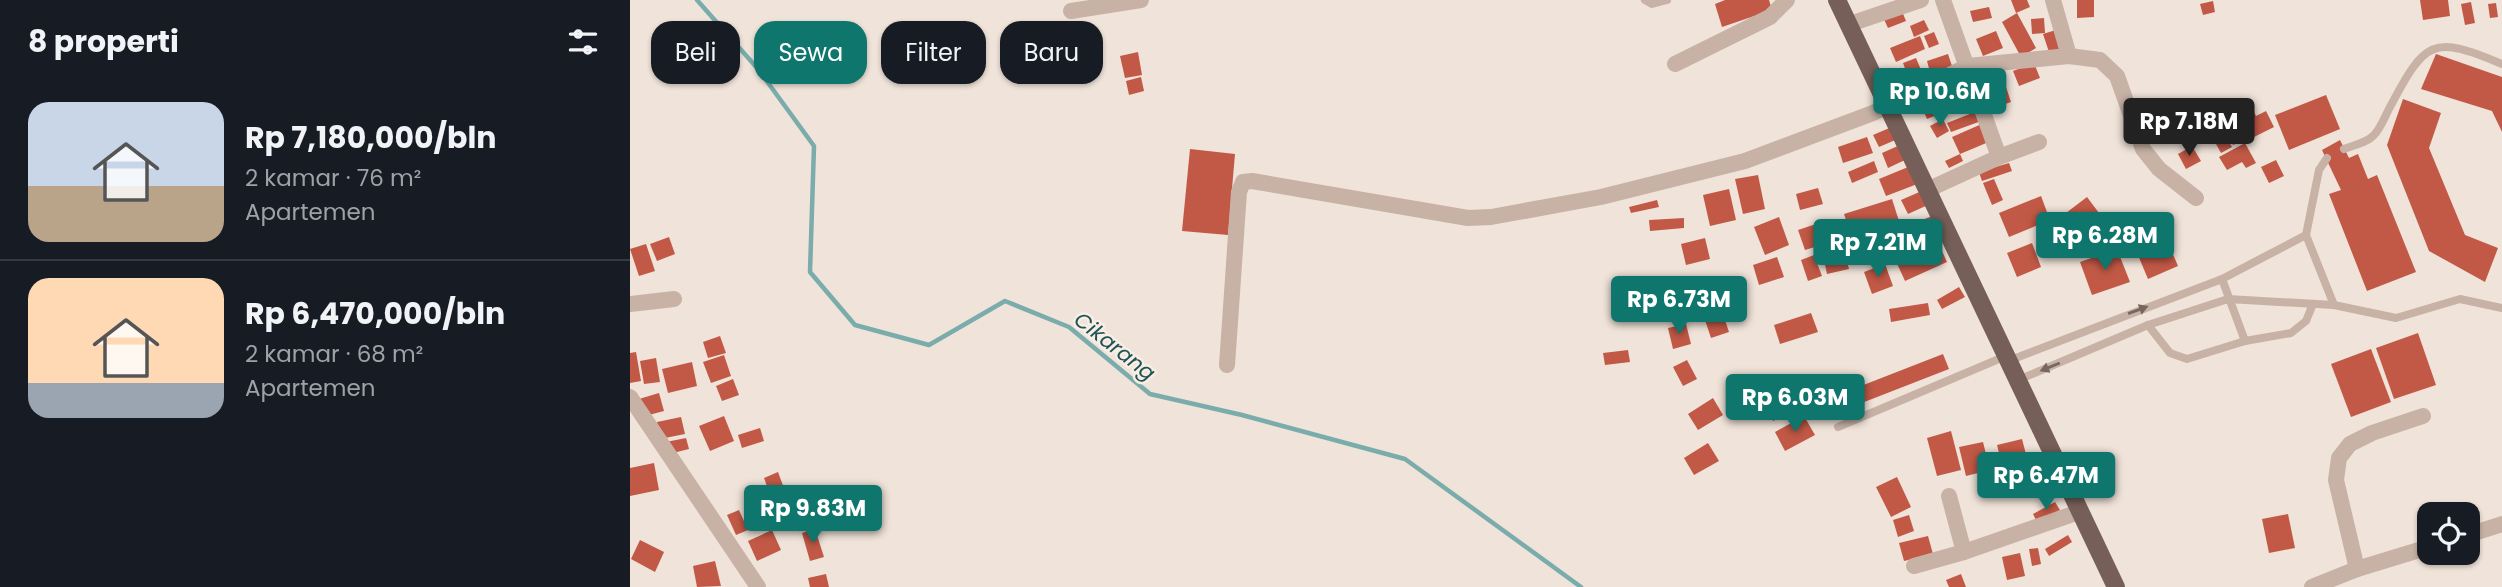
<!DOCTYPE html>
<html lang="id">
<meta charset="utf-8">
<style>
body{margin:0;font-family:Poppins,sans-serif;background:#20242c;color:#f1f3f6;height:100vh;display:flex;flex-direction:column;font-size:26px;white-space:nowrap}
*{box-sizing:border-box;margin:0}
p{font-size:23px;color:#9ea1a6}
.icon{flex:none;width:38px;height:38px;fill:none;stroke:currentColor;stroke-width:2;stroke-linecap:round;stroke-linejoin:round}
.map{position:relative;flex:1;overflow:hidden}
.panel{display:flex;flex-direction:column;background:#171b24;width:630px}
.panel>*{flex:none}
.hud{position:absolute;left:21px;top:21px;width:665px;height:63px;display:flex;gap:14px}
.buttons{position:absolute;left:1787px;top:502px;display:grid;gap:14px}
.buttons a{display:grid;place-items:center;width:63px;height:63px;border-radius:14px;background:#171b24;box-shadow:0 2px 5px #0004;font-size:35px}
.price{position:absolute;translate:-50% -60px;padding:0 16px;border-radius:7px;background:#0f766e;color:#fff;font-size:23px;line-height:46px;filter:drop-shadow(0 2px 4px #0008)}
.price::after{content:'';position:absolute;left:50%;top:42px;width:21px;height:16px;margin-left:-10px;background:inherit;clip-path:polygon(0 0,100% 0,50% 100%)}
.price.on{background:#222;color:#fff}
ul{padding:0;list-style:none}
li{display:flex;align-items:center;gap:21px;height:175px;padding:0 28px}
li+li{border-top:2px solid #363941}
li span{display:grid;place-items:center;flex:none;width:196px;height:140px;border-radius:21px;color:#555}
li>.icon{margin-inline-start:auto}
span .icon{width:84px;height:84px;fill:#fffc;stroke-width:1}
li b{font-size:30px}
h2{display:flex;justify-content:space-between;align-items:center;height:84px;padding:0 28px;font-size:30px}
.tag{padding:0 24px;border-radius:21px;background:#171b24;box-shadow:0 2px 5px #0004;font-size:24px;line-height:63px}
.tag.on{background:#0f766e;color:#fff}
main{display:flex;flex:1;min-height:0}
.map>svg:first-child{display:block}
</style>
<main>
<section class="panel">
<h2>8 properti<svg class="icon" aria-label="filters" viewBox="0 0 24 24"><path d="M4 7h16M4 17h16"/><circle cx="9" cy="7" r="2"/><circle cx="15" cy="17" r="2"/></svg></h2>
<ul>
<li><span style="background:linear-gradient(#c9d6e8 60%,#b9a48a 0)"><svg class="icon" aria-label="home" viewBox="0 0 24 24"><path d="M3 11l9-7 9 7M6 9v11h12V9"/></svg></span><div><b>Rp 7,180,000/bln</b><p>2 kamar · 76 m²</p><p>Apartemen</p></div></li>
<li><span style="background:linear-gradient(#ffd9b3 75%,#9aa5b1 0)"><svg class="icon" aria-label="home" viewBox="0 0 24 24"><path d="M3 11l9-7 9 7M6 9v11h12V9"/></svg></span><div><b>Rp 6,470,000/bln</b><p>2 kamar · 68 m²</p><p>Apartemen</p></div></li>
</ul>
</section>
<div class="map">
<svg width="1872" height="587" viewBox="0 0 1872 587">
<rect width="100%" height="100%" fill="#f0e3d9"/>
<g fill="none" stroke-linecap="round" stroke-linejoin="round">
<path stroke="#79acaa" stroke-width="4.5" d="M 67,0 L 128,69 L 184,146 L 180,272 L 225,325 L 299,345 L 375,301 L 439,327 L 520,394 L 612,415 L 775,459 L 951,587"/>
</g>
<g fill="#c25946">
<path d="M 1095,0 L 1139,0 L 1142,10 L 1092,27 L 1085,4 Z"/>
<path d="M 1381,0 L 1397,0 L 1400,7 L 1386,13 Z"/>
<path d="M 1447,0 L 1464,0 L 1464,17 L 1447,18 Z"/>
<path d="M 1790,0 L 1818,0 L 1820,16 L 1793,20 Z"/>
<path d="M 1583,1 L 1585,12 L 1573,15 L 1570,4 Z"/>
<path d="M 1841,2 L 1845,23 L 1835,25 L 1831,4 Z"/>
<path d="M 1866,3 L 1868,17 L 1860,18 L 1858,4 Z"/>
<path d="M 1359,7 L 1362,18 L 1343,22 L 1340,11 Z"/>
<path d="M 1271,9 L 1276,21 L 1258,28 L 1253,17 Z"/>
<path d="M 1387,13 L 1406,48 L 1391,57 L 1372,22 Z"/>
<path d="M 1414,18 L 1415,33 L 1402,34 L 1401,19 Z"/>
<path d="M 1294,20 L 1299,30 L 1284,37 L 1280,26 Z"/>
<path d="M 1429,29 L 1435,47 L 1419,52 L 1413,34 Z"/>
<path d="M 1366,31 L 1373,48 L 1353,56 L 1346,39 Z"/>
<path d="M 1304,32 L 1309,44 L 1299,48 L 1294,36 Z"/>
<path d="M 1290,36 L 1295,49 L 1266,62 L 1260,48 Z"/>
<path d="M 508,52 L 512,75 L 495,78 L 490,56 Z"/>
<path d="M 1318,54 L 1323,69 L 1301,76 L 1297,61 Z"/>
<path d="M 1806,54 L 1872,77 L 1872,132 L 1862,111 L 1791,89 Z"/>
<path d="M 1286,58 L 1294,77 L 1280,82 L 1273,63 Z"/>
<path d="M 1404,63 L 1410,78 L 1389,86 L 1383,71 Z"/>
<path d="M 511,77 L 514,91 L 499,95 L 496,81 Z"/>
<path d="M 1375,84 L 1381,102 L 1364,108 L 1358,89 Z"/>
<path d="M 1341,85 L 1347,99 L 1297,119 L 1290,103 Z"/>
<path d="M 1696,95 L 1710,129 L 1659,150 L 1645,115 Z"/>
<path d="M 1773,99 L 1811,113 L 1799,148 L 1835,235 L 1868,248 L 1855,282 L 1799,251 L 1757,145 Z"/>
<path d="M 1620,104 L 1626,116 L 1636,111 L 1644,127 L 1620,139 L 1607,111 Z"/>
<path d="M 1350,110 L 1354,120 L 1321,132 L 1317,123 Z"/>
<path d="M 1607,117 L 1618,138 L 1603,145 L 1592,124 Z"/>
<path d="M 1313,119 L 1319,131 L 1307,138 L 1300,126 Z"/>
<path d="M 1354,123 L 1361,141 L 1330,154 L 1322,137 Z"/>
<path d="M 1264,126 L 1270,138 L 1249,147 L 1243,135 Z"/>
<path d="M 1592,129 L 1602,147 L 1591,153 L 1581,135 Z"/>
<path d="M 1237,137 L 1243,153 L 1213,163 L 1208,147 Z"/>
<path d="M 1710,140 L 1719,158 L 1728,154 L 1738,179 L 1747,175 L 1786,272 L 1737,291 L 1699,194 L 1711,190 L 1692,150 Z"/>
<path d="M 1615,143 L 1626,163 L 1616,168 L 1612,162 L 1597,170 L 1589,157 Z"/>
<path d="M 1270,145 L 1277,159 L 1258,168 L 1252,153 Z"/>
<path d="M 1562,146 L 1571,161 L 1556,169 L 1548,154 Z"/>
<path d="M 560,149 L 605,154 L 598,235 L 552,231 Z"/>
<path d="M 1330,154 L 1333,161 L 1319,168 L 1315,161 Z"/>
<path d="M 1646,160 L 1654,176 L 1639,183 L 1631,167 Z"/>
<path d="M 1244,161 L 1248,172 L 1222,183 L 1218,172 Z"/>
<path d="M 1379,163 L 1382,171 L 1352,181 L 1349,172 Z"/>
<path d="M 1283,165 L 1290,183 L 1256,196 L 1249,179 Z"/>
<path d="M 1128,175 L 1135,209 L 1113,214 L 1105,179 Z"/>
<path d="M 1364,179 L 1373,200 L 1362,205 L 1353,183 Z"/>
<path d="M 1188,188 L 1193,204 L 1170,210 L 1166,194 Z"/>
<path d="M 1099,189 L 1106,220 L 1080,226 L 1073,195 Z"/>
<path d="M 1294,190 L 1300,204 L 1278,214 L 1271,200 Z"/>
<path d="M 1411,196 L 1420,220 L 1379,237 L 1369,213 Z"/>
<path d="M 1457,197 L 1475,221 L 1454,237 L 1436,213 Z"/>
<path d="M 1262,199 L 1269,221 L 1221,235 L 1214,214 Z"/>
<path d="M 1027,200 L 1029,207 L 1001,213 L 999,207 Z"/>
<path d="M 1302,216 L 1311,235 L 1291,244 L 1282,224 Z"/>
<path d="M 1149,217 L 1159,245 L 1135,255 L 1124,227 Z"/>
<path d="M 1054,218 L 1054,228 L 1020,231 L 1019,220 Z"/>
<path d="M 1201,219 L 1208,240 L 1175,250 L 1168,230 Z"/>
<path d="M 1530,224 L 1548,266 L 1518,279 L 1500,236 Z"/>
<path d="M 1250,231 L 1260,254 L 1236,265 L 1226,242 Z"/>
<path d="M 39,237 L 45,254 L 27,261 L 20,244 Z"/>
<path d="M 1075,238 L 1080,259 L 1056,265 L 1051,244 Z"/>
<path d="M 1307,240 L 1317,262 L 1275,281 L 1265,259 Z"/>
<path d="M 1402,243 L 1411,267 L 1387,277 L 1377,253 Z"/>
<path d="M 16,244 L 25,271 L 9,276 L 0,249 Z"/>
<path d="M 1213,246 L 1219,269 L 1197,274 L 1192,251 Z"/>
<path d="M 1487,249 L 1500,282 L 1462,295 L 1450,262 Z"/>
<path d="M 1184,255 L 1192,276 L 1178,281 L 1171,260 Z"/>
<path d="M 1147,257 L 1154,277 L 1129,285 L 1123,265 Z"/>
<path d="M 1255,264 L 1263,286 L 1242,294 L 1234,272 Z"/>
<path d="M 1329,287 L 1335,297 L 1312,309 L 1307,300 Z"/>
<path d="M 1298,303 L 1300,315 L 1261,322 L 1259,309 Z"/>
<path d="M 1092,311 L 1099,332 L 1081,338 L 1074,317 Z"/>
<path d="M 1181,313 L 1188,332 L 1150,344 L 1144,325 Z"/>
<path d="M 1056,324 L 1061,344 L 1043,349 L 1038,328 Z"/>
<path d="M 1788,333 L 1806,385 L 1764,399 L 1746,348 Z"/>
<path d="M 90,336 L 96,353 L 78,358 L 73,342 Z"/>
<path d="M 1741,349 L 1761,402 L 1721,417 L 1701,364 Z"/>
<path d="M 998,350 L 1000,362 L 975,365 L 973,353 Z"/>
<path d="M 6,352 L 11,381 L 0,383 L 0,353 Z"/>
<path d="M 1313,354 L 1319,369 L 1224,406 L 1218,391 Z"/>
<path d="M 94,355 L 101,376 L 81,383 L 73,362 Z"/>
<path d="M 26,358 L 30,382 L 14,384 L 10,361 Z"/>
<path d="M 1057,360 L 1067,379 L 1053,386 L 1043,367 Z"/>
<path d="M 62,362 L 67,386 L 38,393 L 32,369 Z"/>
<path d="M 103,379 L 109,395 L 92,401 L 86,386 Z"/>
<path d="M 1142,385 L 1154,416 L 1143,421 L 1131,389 Z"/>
<path d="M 29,393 L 34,411 L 15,416 L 9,399 Z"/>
<path d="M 1083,398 L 1093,415 L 1068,430 L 1058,414 Z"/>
<path d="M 94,416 L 104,441 L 80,451 L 69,426 Z"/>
<path d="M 1174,416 L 1185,435 L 1155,451 L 1145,432 Z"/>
<path d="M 51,417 L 55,434 L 30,439 L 27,422 Z"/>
<path d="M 130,428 L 134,441 L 112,448 L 108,435 Z"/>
<path d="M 1321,431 L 1331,470 L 1307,476 L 1297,438 Z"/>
<path d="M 56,438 L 59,449 L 39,454 L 36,442 Z"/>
<path d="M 1392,439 L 1397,458 L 1372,465 L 1367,445 Z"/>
<path d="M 1353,442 L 1360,470 L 1336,476 L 1329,447 Z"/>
<path d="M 1078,443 L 1089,461 L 1064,475 L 1054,458 Z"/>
<path d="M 1419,459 L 1431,479 L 1405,495 L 1393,474 Z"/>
<path d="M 24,463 L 29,490 L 0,496 L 0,468 Z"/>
<path d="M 148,472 L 155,491 L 141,497 L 134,478 Z"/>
<path d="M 1267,477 L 1281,507 L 1261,517 L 1246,487 Z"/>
<path d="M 1425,502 L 1430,510 L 1407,522 L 1403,514 Z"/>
<path d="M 109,510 L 118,530 L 106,535 L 97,515 Z"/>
<path d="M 1658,514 L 1665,548 L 1639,553 L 1632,519 Z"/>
<path d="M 1279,515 L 1284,531 L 1268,537 L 1263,520 Z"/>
<path d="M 185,529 L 194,557 L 180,561 L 172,533 Z"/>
<path d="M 142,530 L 151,550 L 127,561 L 118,541 Z"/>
<path d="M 1438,535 L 1442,542 L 1419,556 L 1415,549 Z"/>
<path d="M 1298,536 L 1303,554 L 1274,561 L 1269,543 Z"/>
<path d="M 10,540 L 34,552 L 25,572 L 1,559 Z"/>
<path d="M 1408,548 L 1411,564 L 1402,566 L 1399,549 Z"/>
<path d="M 1390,553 L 1395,576 L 1377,580 L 1372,557 Z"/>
<path d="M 85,561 L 91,586 L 67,587 L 63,566 Z"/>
<path d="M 196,574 L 199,587 L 180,587 L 178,578 Z"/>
<path d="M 1331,574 L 1336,587 L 1319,587 L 1316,580 Z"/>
</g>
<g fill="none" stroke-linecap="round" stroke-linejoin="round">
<g stroke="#c8b2a6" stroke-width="8">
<path d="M 1015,0 L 1022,4 L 1037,0"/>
<path d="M 1714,149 C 1724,145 1737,143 1744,135 C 1751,128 1755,116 1760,107 C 1795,41 1802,34 1872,64"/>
<path d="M 1676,235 L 1689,170 L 1697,158"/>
<path d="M 1592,279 L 1615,341"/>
<path d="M 1518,325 L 1540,353 L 1557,359 L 1615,341 L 1661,333 L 1676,321 L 1683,304"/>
<path d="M 1378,361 L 1592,279 L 1676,235 L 1704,305"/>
<path d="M 1388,380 L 1518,325 L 1598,299 L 1704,305 L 1766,318 L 1830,299 L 1872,308"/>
<path d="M 1208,427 L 1376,356"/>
</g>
<g stroke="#c8b2a6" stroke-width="16">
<path d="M 1313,0 L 1369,157"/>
<path d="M 1423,0 L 1439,56"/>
<path d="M 441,11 L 511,0"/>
<path d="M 1220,24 L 1291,0"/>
<path d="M 1045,64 L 1140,17 L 1157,0"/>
<path d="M 1297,190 L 1369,157 L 1409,142"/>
<path d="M 0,304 L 44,299"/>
<path d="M 597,365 L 609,192 L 613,182 L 622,181 L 838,218 L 861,217 L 971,197 L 1115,161 L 1243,113 L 1338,66 L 1439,56 L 1470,60 L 1487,76 L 1513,149 L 1529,169 L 1566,198"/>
<path d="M 0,397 L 128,587"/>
<path d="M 1319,496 L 1334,552"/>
<path d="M 1838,535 L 1872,524"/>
<path d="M 1284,566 L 1334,552 L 1449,512"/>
<path d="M 1727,569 L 1706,480 L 1709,458 L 1720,444 L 1742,433 L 1793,416"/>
<path d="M 1682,587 L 1727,569 L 1799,547"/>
</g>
<path stroke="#765f58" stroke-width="18" d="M 1207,0 L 1486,587"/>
</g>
<defs><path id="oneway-solid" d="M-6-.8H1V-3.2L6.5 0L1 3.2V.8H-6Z" transform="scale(1.75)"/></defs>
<g fill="#776760">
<use href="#oneway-solid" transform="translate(1508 310) rotate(-20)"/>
<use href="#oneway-solid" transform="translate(1420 367) rotate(158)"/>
</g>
<g text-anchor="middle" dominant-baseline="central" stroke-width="5" stroke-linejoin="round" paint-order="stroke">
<g font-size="21" font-style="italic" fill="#1e5453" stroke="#f8eee5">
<text transform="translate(485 346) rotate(38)">Cikarang</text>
</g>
</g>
</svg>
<div class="buttons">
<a><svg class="icon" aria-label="locate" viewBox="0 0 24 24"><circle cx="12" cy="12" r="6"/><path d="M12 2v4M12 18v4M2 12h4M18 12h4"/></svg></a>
</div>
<b class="price" style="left:1310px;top:128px">Rp 10.6M</b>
<b class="price on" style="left:1559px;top:158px">Rp 7.18M</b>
<b class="price" style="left:1475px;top:272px">Rp 6.28M</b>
<b class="price" style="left:1248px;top:279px">Rp 7.21M</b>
<b class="price" style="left:1049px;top:336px">Rp 6.73M</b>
<b class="price" style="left:1165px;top:434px">Rp 6.03M</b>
<b class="price" style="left:1416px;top:512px">Rp 6.47M</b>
<b class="price" style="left:183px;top:545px">Rp 9.83M</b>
<div class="hud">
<a class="tag">Beli</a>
<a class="tag on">Sewa</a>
<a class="tag">Filter</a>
<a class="tag">Baru</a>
</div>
</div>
</main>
